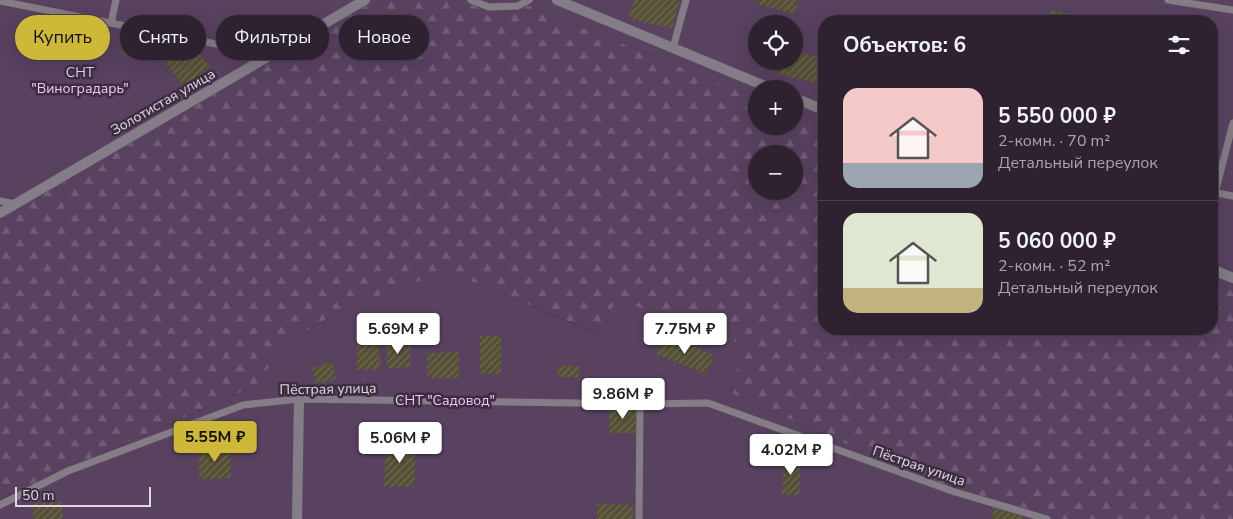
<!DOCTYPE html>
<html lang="ru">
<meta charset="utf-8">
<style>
body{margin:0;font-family:"Nunito Sans",sans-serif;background:#3a2f3d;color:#f1f3f6;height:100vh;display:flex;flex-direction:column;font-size:19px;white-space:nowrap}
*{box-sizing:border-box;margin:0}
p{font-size:16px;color:#a7a4ab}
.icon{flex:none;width:28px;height:28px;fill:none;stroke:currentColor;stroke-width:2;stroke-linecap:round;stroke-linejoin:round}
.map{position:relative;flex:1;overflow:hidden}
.details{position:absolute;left:818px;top:15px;width:400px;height:320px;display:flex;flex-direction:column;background:#2e2231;border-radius:20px;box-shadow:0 5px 20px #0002,0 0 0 1px #493f4d}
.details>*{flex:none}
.banner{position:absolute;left:15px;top:15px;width:475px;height:45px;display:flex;gap:10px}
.controls{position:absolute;left:748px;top:15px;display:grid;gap:10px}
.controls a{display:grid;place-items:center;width:55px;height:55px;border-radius:50%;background:#2e2231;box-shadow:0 5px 20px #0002,0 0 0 1px #493f4d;font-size:25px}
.scale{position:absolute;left:15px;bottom:12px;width:136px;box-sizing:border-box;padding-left:5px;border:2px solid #e1d7e4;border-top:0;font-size:14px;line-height:18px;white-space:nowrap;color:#e1d7e4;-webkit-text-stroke:4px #3d2d41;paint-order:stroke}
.price{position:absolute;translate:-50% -42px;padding:0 11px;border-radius:5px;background:#fff;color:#222;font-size:16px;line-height:32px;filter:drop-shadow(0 1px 2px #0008)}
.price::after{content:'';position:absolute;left:50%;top:30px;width:15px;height:11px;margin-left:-8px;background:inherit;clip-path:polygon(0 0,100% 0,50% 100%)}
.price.current{background:#ceb837;color:#111}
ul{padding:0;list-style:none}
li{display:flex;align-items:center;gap:15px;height:125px;padding:0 25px}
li+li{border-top:1px solid #493f4d}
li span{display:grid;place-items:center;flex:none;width:140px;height:100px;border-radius:15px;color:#555}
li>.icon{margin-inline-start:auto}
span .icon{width:60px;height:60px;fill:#fffc;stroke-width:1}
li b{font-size:21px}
h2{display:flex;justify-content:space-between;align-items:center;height:60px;padding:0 25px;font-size:21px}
.chip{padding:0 18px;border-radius:22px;background:#2e2231;box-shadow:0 5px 20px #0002,0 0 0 1px #493f4d;font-size:18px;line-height:45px}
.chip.current{background:#ceb837;color:#111}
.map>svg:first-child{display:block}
</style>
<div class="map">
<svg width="1233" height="519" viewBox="0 0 1233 519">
<defs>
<pattern id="forest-firs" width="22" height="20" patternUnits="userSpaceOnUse" patternTransform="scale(1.25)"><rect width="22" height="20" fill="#594160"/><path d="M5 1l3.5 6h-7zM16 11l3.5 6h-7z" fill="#715c77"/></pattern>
<pattern id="building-hatch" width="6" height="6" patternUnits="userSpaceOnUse" patternTransform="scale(1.25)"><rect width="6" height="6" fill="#555035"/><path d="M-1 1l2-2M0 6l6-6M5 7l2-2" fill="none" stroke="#6d6852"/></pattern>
</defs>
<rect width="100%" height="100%" fill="#3d2d41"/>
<g fill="#594160" fill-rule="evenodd">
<path d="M 0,0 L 381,0 L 368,3 L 0,219 Z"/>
<path d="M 515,0 L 1233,0 L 1233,290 L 1211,282 L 1211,21 L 824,21 L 824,125 L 794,113 L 794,89 L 756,89 L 756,98 ZM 756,24 L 794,24 L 794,61 L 756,61 Z"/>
<path d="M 447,271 L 600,335 L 616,298 L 743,345 L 731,393 L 1016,519 L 0,519 L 0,499 L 257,385 L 284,344 L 345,308 Z"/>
</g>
<path fill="url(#forest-firs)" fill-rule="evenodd" d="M 381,0 L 515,0 L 756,98 L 756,126 L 794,126 L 794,113 L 824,125 L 824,329 L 1211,329 L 1211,282 L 1233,290 L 1233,519 L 1016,519 L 731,393 L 743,345 L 616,299 L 601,335 L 447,271 L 345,308 L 284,344 L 257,385 L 0,499 L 0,219 L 368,2 ZM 756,154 L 794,154 L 794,191 L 756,191 Z"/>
<g fill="url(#building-hatch)">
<path d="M 634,0 L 680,0 L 672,29 L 629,18 Z"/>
<path d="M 758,0 L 798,0 L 794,14 L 757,4 Z"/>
<path d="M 1051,10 L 1081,16 L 1080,21 L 1049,21 Z"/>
<path d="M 127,36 L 146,42 L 139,61 L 121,54 Z"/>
<path d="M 190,43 L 210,67 L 185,87 L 165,63 Z"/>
<path d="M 794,51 L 824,58 L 824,73 L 821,84 L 778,74 L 781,61 L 794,61 Z"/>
<path d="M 664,335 L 714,355 L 706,374 L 656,354 Z"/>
<rect x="480" y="336" width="21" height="38"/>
<path d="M 387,342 L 410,342 L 410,367 L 387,368 Z"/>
<path d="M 357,345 L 379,345 L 380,370 L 357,370 Z"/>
<path d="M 459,352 L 459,378 L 427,378 L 427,353 Z"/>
<path d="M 332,362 L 336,379 L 317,384 L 312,368 Z"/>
<rect x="558" y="366" width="21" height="11"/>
<rect x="609" y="407" width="28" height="26"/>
<path d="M 386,440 L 416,442 L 414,487 L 384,486 Z"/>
<path d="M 199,447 L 230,447 L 231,478 L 199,479 Z"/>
<path d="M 784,457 L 801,458 L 799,495 L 782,495 Z"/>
<path d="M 61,501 L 63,519 L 34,519 L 32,504 Z"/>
<path d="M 597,504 L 633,505 L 633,519 L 597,519 Z"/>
<path d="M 994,508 L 1025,514 L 1024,519 L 992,519 Z"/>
</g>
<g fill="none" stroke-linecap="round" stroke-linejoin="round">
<g stroke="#5b4c5e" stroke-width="8">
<g id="lane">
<path d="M 471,0 L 489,7 L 518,6 L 529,0"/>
<path d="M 1168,0 L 1233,10"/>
<path d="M 0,1 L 271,55"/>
<path d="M 111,23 L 116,0"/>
<path d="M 673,48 L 686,0"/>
<path d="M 1212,192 L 1233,196"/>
<path d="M 0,201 L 15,204"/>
<path d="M 1211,209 L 1233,123"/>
<path d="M 0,505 L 68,471 L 243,405 L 299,399 L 640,404 L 708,403 L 955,492 L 1047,519"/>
<path d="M 639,519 L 640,404"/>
</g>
</g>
<g stroke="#5b4c5e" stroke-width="11">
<g id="street">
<path d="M 557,0 L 772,89"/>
<path d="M 794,98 L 824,110"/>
<path d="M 0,213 L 365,0"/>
<path d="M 1211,269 L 1233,278"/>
<path d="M 297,519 L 299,399"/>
</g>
</g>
<use href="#lane" stroke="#847c86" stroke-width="7"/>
<use href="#street" stroke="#847c86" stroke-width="10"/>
</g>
<g text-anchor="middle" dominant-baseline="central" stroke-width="5" stroke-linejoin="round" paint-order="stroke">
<g font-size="14" fill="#f1c7fc" stroke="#3d2d41">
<text x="80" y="72">СНТ<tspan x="80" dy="16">"Виноградарь"</tspan></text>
<text x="445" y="400">СНТ "Садовод"</text>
</g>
<g font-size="14" fill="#e1d7e4" stroke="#3d2d41">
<text transform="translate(163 102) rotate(-30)">Золотистая улица</text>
<text transform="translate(328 389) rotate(-1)">Пёстрая улица</text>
<text transform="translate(919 466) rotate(19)">Пёстрая улица</text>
</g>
</g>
</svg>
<div class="controls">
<a><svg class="icon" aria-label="locate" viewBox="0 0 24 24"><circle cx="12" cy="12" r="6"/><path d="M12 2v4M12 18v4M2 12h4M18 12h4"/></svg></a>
<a>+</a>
<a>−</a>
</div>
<div class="scale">50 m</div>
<b class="price" style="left:398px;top:355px">5.69M ₽</b>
<b class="price" style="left:685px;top:355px">7.75M ₽</b>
<b class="price" style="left:623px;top:420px">9.86M ₽</b>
<b class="price current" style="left:215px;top:463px">5.55M ₽</b>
<b class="price" style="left:400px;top:464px">5.06M ₽</b>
<b class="price" style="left:791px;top:476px">4.02M ₽</b>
<div class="banner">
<a class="chip current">Купить</a>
<a class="chip">Снять</a>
<a class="chip">Фильтры</a>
<a class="chip">Новое</a>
</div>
<section class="details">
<h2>Объектов: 6<svg class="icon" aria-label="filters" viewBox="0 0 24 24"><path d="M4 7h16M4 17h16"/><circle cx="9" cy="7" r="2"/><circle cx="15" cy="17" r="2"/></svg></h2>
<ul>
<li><span style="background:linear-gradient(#f6c9c9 75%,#9aa5b1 0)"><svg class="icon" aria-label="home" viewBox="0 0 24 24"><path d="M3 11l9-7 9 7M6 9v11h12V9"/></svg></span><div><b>5 550 000 ₽</b><p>2-комн. · 70 m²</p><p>Детальный переулок</p></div></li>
<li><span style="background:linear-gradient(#dfe7d0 75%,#c2b280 0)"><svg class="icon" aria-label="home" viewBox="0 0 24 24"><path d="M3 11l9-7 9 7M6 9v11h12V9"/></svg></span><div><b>5 060 000 ₽</b><p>2-комн. · 52 m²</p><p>Детальный переулок</p></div></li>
</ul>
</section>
</div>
